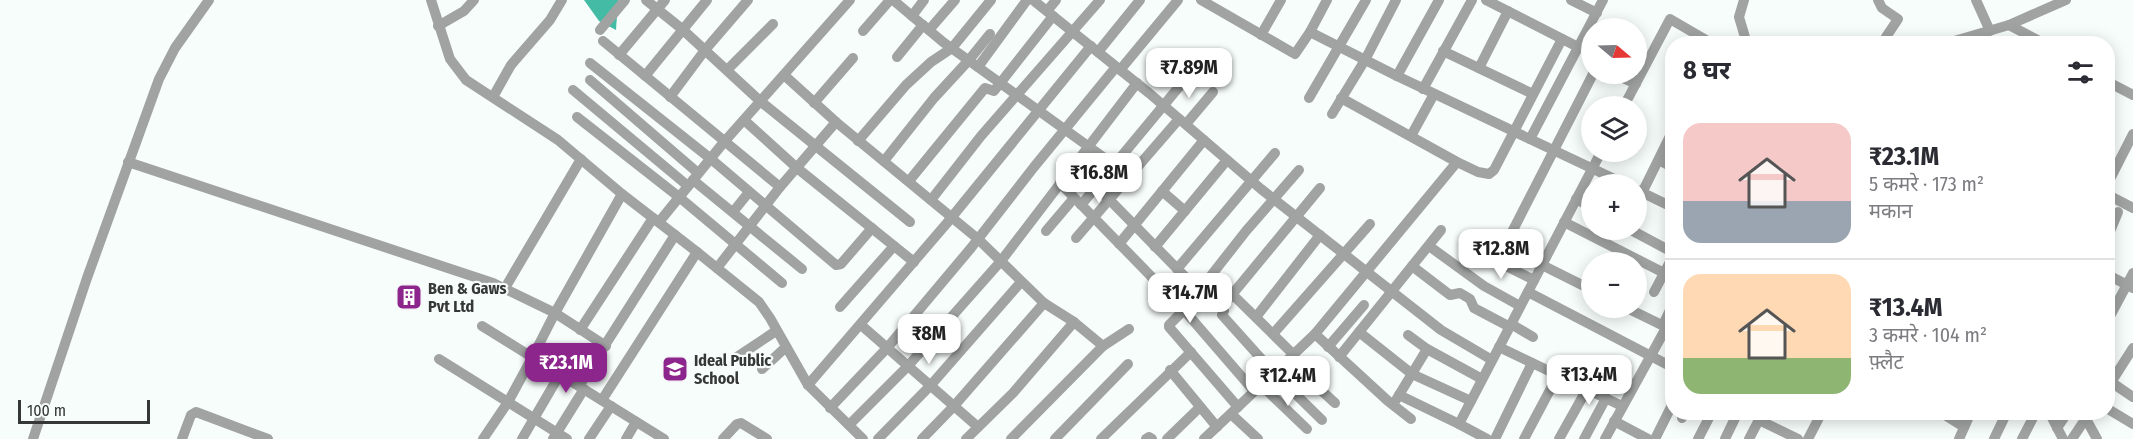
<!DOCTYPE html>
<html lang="hi">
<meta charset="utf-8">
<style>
body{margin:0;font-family:"Fira Sans Condensed","Noto Sans Devanagari",sans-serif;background:#f7f7f7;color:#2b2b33;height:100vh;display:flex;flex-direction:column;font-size:22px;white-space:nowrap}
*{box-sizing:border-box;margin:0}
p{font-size:20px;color:#7c7c81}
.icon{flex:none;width:33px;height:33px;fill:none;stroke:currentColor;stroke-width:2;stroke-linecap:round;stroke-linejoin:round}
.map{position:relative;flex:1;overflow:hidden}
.side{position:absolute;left:1665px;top:36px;width:450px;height:384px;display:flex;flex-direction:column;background:#fff;border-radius:24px;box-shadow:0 3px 15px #0003}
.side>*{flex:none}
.needle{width:39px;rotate:109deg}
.buttons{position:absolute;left:1581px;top:18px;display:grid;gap:12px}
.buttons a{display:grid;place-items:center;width:66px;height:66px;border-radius:50%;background:#fff;box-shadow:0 3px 15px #0003;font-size:30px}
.scale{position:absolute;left:18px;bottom:15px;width:132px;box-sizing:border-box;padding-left:6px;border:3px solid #353837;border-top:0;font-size:16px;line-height:21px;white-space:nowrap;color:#353837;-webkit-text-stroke:4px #f7fdfb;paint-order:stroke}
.price{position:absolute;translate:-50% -51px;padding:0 14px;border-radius:12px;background:#fff;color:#222;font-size:20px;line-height:39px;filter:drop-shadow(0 2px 3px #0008)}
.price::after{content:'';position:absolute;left:50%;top:36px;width:18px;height:14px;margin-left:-9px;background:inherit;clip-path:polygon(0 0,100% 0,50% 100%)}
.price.active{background:#8d268c;color:#fff}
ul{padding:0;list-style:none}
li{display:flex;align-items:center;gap:18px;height:150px;padding:0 18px}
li+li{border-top:2px solid #e1e1e2}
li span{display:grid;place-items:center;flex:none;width:168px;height:120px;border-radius:18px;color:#555}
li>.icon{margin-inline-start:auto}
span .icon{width:72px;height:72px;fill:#fffc;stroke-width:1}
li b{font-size:26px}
h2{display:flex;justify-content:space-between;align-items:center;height:72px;padding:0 18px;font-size:26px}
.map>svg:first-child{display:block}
</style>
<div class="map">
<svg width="2133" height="439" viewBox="0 0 2133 439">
<rect width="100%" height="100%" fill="#f7fdfb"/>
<path fill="#44bba5" d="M 584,0 L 618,0 L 616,30 L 599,21 Z"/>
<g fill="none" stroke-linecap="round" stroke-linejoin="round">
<g stroke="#a0a3a2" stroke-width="10">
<path d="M 431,0 L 450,59 L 466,80 L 558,140 L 622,194 L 697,252 L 759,302 L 770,318 L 808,385 L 863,439"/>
<path d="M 646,0 L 682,29 L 760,101 L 910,222"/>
<path d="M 893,0 L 943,42 L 1131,177"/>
<path d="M 1033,0 L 1149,93 L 1261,189 L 1441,330 L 1492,360"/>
<path d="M 1201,0 L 1295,54 L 1310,32 L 1327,0"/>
<path d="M 1486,0 L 1578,47"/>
<path d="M 1571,0 L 1597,13"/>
<path d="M 1744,0 L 1739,17 L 1747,44"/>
<path d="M 1878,0 L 1882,8 L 1898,19 L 1886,37 L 1894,44"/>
<path d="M 1976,0 L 1990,31"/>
<path d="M 1047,11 L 1056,0"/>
<path d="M 912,16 L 924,0"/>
<path d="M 2009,25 L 2045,44"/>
<path d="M 438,26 L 464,11 L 474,0"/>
<path d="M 600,30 L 625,0"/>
<path d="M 929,30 L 955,0"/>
<path d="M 863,31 L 890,0"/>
<path d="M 1310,32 L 1397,76 L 1625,184"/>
<path d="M 1261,35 L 1281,0"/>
<path d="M 603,41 L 780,187"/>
<path d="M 1944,44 L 2009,25 L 2066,0"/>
<path d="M 1443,51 L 1533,94"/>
<path d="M 1098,52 L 1140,0"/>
<path d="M 619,55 L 665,0"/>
<path d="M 897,57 L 923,25"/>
<path d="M 590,63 L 711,159 L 836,265 L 841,264 L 872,228"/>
<path d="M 978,67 L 1027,0"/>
<path d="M 1479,68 L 1508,11"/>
<path d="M 728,69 L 773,24"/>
<path d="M 1120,70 L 1178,0"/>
<path d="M 1614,74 L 1636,84"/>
<path d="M 784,75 L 836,122 L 978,239 L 1044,303 L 1074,322 L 1103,346"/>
<path d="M 645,76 L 707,0"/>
<path d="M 1397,76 L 1439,0"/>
<path d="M 590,80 L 698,173"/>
<path d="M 2108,82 L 2133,95"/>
<path d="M 1423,89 L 1472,0"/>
<path d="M 573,90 L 688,186"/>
<path d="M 493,97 L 511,65 L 550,20 L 562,0"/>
<path d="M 670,97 L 705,50 L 748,0"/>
<path d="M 1309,98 L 1366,0"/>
<path d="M 1341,98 L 1457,162 L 1478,172 L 1489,174 L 1494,170 L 1562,39"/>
<path d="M 814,103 L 853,58"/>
<path d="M 1624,106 L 1670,19 L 1713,44"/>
<path d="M 1332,114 L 1365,60 L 1396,0"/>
<path d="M 577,117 L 679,197 L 782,283"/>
<path d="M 744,120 L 797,168 L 914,262"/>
<path d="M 1186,124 L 1213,92"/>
<path d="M 1411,136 L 1434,94"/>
<path d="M 1530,139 L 1603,0"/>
<path d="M 858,141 L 906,85 L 931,62 L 952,48 L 991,0"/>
<path d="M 1659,160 L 1672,167"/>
<path d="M 884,161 L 934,98 L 969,60 L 990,34"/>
<path d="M 128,162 L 493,283 L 555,313 L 606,346"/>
<path d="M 693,180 L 802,269"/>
<path d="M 909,181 L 985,88 L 994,91 L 1053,16"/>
<path d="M 1060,183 L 1184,310 L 1254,391"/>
<path d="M 2108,183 L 2133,134"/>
<path d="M 1096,186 L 1199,291"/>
<path d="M 1320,188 L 1221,308 L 1224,311 L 1222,315 L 1274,373 L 1322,420"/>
<path d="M 1637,190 L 1672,207"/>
<path d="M 1162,191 L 1185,211"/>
<path d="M 1642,193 L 1672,132"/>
<path d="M 2108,195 L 2133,208"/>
<path d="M 1576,199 L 1592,208"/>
<path d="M 931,200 L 981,136 L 1100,0"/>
<path d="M 1081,205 L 1188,76"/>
<path d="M 733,212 L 749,192"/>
<path d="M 659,222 L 724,142 L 850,0"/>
<path d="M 1564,222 L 1672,277"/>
<path d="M 1631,230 L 1672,252"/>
<path d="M 1046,231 L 1074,198"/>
<path d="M 1512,232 L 1593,74"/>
<path d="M 2108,236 L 2118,212"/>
<path d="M 1076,238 L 1179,119"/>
<path d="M 1119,244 L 1204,140"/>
<path d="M 1429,246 L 1484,286 L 1520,306"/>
<path d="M 1155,247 L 1227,160"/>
<path d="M 1482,254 L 1534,280"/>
<path d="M 1542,265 L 1592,290"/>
<path d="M 1412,266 L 1450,295 L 1460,293 L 1470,299 L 1474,308 L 1510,327"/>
<path d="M 717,268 L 780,187 L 836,122"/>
<path d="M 1177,269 L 1275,153"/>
<path d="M 2108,275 L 2133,288"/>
<path d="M 505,288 L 581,159"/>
<path d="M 1528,292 L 1672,367"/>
<path d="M 1654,292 L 1672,258"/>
<path d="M 1233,295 L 1294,355"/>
<path d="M 840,307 L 894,246"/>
<path d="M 1627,308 L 1672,330"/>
<path d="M 1256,317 L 1320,235"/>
<path d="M 2108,320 L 2133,273"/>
<path d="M 1511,324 L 1533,337"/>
<path d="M 861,325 L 978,427"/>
<path d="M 1663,325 L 1672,306"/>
<path d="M 482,326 L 664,439"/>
<path d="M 580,330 L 653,218"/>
<path d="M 1359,332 L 1412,374 L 1471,401"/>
<path d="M 1273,334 L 1370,224"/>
<path d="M 1315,334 L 1388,401 L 1411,419"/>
<path d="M 1408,335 L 1427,349 L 1482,379"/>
<path d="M 1328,347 L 1364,305"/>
<path d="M 1499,347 L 1622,406"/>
<path d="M 2108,351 L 2109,349"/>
<path d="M 737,357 L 776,331"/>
<path d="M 1339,357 L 1441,230"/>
<path d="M 439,359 L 567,439"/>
<path d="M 1288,360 L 1335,403"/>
<path d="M 762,369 L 786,347"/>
<path d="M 1170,370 L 1217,427"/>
<path d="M 2111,382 L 2133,397"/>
<path d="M 808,385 L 947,223 L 1091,46"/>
<path d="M 1261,385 L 1307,429"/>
<path d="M 579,386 L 675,235"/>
<path d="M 2108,387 L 2133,348"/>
<path d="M 1399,395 L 1459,424"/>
<path d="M 602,400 L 697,252"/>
<path d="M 1396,400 L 1427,349"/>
<path d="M 1238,407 L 1169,327 L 1169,325 L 1184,310 L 1246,231 L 1299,170"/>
<path d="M 830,408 L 887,348 L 971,248 L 1034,167 L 1116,67"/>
<path d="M 2108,409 L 2133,424"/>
<path d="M 1940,412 L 1964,427"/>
<path d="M 2049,412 L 2063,439"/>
<path d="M 1231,414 L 1258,439"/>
<path d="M 1682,418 L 1685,412"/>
<path d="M 2086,419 L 2097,439"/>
<path d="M 1759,420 L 1798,439"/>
<path d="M 1614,421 L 1648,439"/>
<path d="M 849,425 L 908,366 L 1001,261 L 1137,83"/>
<path d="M 2057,428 L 2068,412"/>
<path d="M 33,439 L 87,278 L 159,79 L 175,48 L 209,0"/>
<path d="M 182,439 L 191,415 L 196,412 L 268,439"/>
<path d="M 483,439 L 508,402 L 532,358 L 555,313 L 622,194"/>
<path d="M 522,439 L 560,374"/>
<path d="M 553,439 L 584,389"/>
<path d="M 589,439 L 611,406"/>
<path d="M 626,439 L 636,422"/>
<path d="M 723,439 L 737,424 L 741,423 L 767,439"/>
<path d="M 878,439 L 930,386 L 1021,282"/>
<path d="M 922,439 L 954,406 L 1044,303"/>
<path d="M 966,439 L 1013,393 L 1074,322"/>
<path d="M 1011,439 L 1103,346 L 1129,329"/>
<path d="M 1055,439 L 1128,364"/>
<path d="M 1101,439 L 1191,352"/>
<path d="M 1146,439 L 1149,437 L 1152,439"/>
<path d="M 1167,439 L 1200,407"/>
<path d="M 1204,439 L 1315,334 L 1457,162"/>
<path d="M 1487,439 L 1459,424 L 1601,152"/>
<path d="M 1495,439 L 1532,363"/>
<path d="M 1524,439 L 1558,375"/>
<path d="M 1559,439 L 1587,389"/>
<path d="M 1584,439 L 1606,398"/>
<path d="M 1605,439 L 1666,328"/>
<path d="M 1655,439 L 1672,405"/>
<path d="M 1698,439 L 1712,412"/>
<path d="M 1725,439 L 1738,412"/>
<path d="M 1749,439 L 1763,412"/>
<path d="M 1808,439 L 1822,412"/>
<path d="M 1959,439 L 1971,412"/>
<path d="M 1994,439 L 2007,412"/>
<path d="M 2022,439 L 2036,412"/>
<path d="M 2072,439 L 2090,412"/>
</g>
</g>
<defs>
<g id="building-square" transform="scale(1.35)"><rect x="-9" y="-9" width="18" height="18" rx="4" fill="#8d268c" stroke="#f7fdfb"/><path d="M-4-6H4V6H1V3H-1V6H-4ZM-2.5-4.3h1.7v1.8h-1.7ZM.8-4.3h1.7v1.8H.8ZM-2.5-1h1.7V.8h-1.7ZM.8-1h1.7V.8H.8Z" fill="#fff"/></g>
<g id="school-square" transform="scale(1.35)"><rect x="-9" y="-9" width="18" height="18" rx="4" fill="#8d268c" stroke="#f7fdfb"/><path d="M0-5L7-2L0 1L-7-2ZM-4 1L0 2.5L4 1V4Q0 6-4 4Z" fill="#fff"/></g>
</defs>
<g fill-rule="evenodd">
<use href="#building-square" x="409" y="297"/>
<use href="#school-square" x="675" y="369"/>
</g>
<g text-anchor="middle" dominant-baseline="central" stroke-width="4.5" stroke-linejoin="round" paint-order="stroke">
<g font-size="16" font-weight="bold" fill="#353837" stroke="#f7fdfb" text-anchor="start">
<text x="428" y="288">Ben &amp; Gaws<tspan x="428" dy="18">Pvt Ltd</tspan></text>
<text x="694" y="360">Ideal Public<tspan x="694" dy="18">School</tspan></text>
</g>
</g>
</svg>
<div class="buttons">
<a><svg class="needle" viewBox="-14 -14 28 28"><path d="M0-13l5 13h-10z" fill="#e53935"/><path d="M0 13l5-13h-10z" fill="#7c7c81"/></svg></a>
<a><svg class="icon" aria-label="layers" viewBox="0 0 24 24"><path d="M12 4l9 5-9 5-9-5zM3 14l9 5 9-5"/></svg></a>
<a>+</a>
<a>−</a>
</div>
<div class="scale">100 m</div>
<b class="price" style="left:1189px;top:99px">₹7.89M</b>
<b class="price" style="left:1099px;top:204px">₹16.8M</b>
<b class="price" style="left:1501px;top:280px">₹12.8M</b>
<b class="price" style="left:1190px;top:324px">₹14.7M</b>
<b class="price" style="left:929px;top:365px">₹8M</b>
<b class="price active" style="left:566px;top:394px">₹23.1M</b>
<b class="price" style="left:1589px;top:406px">₹13.4M</b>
<b class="price" style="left:1288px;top:407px">₹12.4M</b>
<section class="side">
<h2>8 घर<svg class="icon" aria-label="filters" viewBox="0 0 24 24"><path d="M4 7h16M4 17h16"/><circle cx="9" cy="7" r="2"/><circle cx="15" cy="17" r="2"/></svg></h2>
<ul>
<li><span style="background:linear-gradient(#f6c9c9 65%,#9aa5b1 0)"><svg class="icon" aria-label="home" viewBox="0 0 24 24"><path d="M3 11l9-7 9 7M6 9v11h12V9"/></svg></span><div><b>₹23.1M</b><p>5 कमरे · 173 m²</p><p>मकान</p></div></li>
<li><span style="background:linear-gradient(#ffd9b3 70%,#8fb573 0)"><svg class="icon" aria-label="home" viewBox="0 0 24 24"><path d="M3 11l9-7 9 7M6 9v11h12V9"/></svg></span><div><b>₹13.4M</b><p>3 कमरे · 104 m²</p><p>फ़्लैट</p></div></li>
</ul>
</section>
</div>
